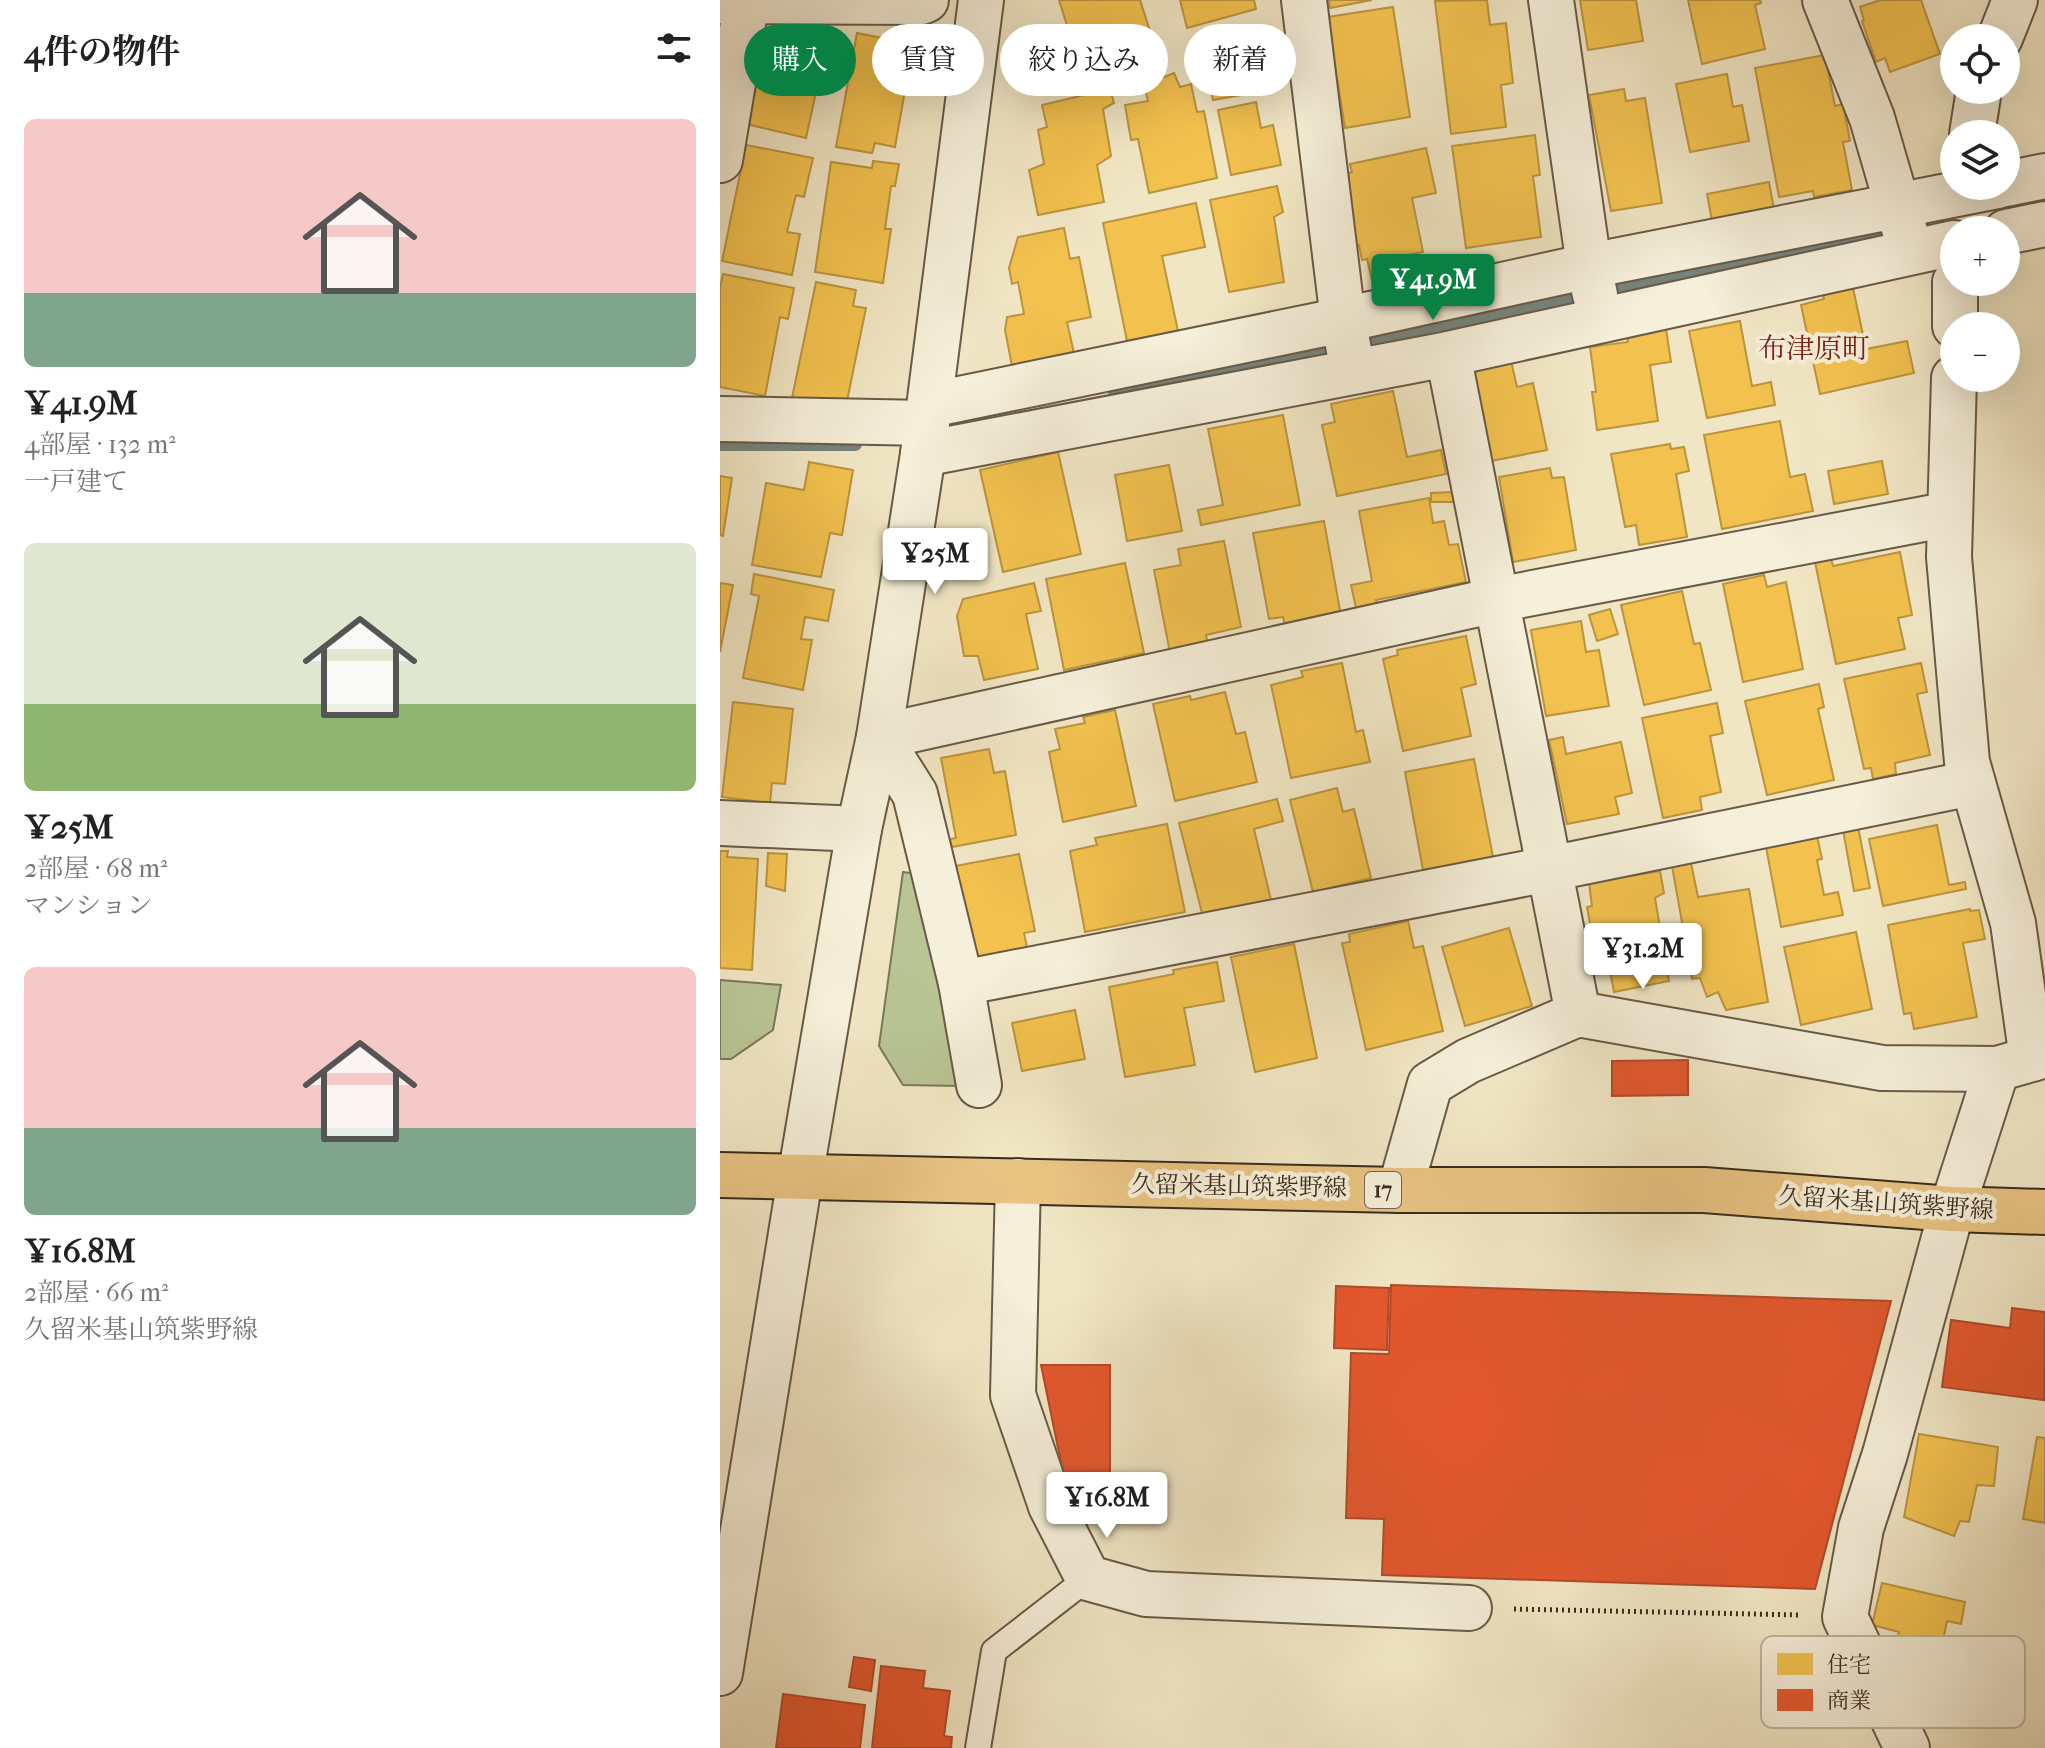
<!DOCTYPE html>
<html lang="ja">
<meta charset="utf-8">
<style>
body{margin:0;font-family:"IM FELL French Canon","Noto Serif JP",serif;background:#f2f2f2;color:#222;height:100vh;display:flex;flex-direction:column;font-size:30px;white-space:nowrap}
*{box-sizing:border-box;margin:0}
p{font-size:26px;color:#767676}
.icon{flex:none;width:44px;height:44px;fill:none;stroke:currentColor;stroke-width:2;stroke-linecap:round;stroke-linejoin:round}
.map{position:relative;flex:1;overflow:hidden}
.panel{display:flex;flex-direction:column;background:#fff;width:720px}
.panel>*{flex:none}
.top-card{position:absolute;left:24px;top:24px;width:760px;height:72px;display:flex;gap:16px}
.tools{position:absolute;left:1220px;top:24px;display:grid;gap:16px}
.tools a{display:grid;place-items:center;width:80px;height:80px;border-radius:50%;background:#fff;box-shadow:0 8px 32px #0002;font-size:40px}
.price{position:absolute;translate:-50% -68px;padding:0 18px;border-radius:8px;background:#fff;color:#222;font-size:26px;line-height:52px;filter:drop-shadow(0 2px 4px #0008)}
.price::after{content:'';position:absolute;left:50%;top:48px;width:24px;height:18px;margin-left:-12px;background:inherit;clip-path:polygon(0 0,100% 0,50% 100%)}
.price.on{background:#0b8043;color:#fff}
ul{padding:0;list-style:none}
li{display:grid;align-content:center;gap:16px;height:424px;padding:0 24px}
li span{display:grid;place-items:center;height:248px;border-radius:12px;color:#555}
li>.icon{margin-inline-start:auto}
span .icon{width:144px;height:144px;fill:#fffc;stroke-width:1}
li b{font-size:34px}
h2{display:flex;justify-content:space-between;align-items:center;height:96px;padding:0 24px;font-size:34px}
.pill{padding:0 28px;border-radius:36px;background:#fff;box-shadow:0 8px 32px #0002;font-size:28px;line-height:72px}
.pill.on{background:#0b8043;color:#fff}
main{display:flex;flex:1;min-height:0}
.map>svg:first-child{display:block}
</style>
<main>
<section class="panel">
<h2>4件の物件<svg class="icon" aria-label="filters" viewBox="0 0 24 24"><path d="M4 7h16M4 17h16"/><circle cx="9" cy="7" r="2"/><circle cx="15" cy="17" r="2"/></svg></h2>
<ul>
<li><span style="background:linear-gradient(#f6c9c9 70%,#7fa58c 0)"><svg class="icon" aria-label="home" viewBox="0 0 24 24"><path d="M3 11l9-7 9 7M6 9v11h12V9"/></svg></span><div><b>¥41.9M</b><p>4部屋 · 132 m²</p><p>一戸建て</p></div></li>
<li><span style="background:linear-gradient(#dfe7d0 65%,#8fb573 0)"><svg class="icon" aria-label="home" viewBox="0 0 24 24"><path d="M3 11l9-7 9 7M6 9v11h12V9"/></svg></span><div><b>¥25M</b><p>2部屋 · 68 m²</p><p>マンション</p></div></li>
<li><span style="background:linear-gradient(#f6c9c9 65%,#7fa58c 0)"><svg class="icon" aria-label="home" viewBox="0 0 24 24"><path d="M3 11l9-7 9 7M6 9v11h12V9"/></svg></span><div><b>¥16.8M</b><p>2部屋 · 66 m²</p><p>久留米基山筑紫野線</p></div></li>
</ul>
</section>
<div class="map">
<svg width="1325" height="1748" viewBox="0 0 1325 1748">
<rect width="100%" height="100%" fill="#f1e6c4"/>
<filter id="stains"><feTurbulence type="fractalNoise" baseFrequency=".0025" numOctaves="4"/><feColorMatrix values="0 0 0 0 .2 0 0 0 0 .09 0 0 0 0 .02 0 0 0 .5 -.17"/></filter>
<radialGradient id="worn" r=".72"><stop offset=".6" stop-color="#630" stop-opacity="0"/><stop offset="1" stop-color="#630" stop-opacity=".3"/></radialGradient>
<g fill="#b9c595" stroke="#7a7859" stroke-width="2">
<path d="M 183,872 L 197,874 L 241,1086 L 183,1085 L 159,1046 Z"/>
<path d="M 0,980 L 61,985 L 53,1030 L 11,1059 L 0,1059 Z"/>
</g>
<g fill="#f2c14e" stroke="#bb943f" stroke-width="2">
<path d="M 339,0 L 420,0 L 432,37 L 378,54 L 376,47 L 364,51 L 358,36 L 351,38 Z"/>
<path d="M 460,0 L 534,0 L 536,9 L 467,28 Z"/>
<path d="M 609,0 L 652,0 L 610,8 Z"/>
<path d="M 767,0 L 770,25 L 786,23 L 793,83 L 781,85 L 786,127 L 731,134 L 715,1 Z"/>
<path d="M 860,0 L 916,0 L 923,41 L 868,50 Z"/>
<path d="M 968,0 L 1040,0 L 1041,3 L 1035,5 L 1045,49 L 982,64 Z"/>
<path d="M 1160,0 L 1201,0 L 1220,54 L 1170,72 L 1165,58 L 1156,62 L 1142,21 L 1144,20 L 1140,7 Z"/>
<path d="M 673,7 L 690,117 L 625,128 L 607,17 Z"/>
<path d="M 100,31 L 117,35 L 106,85 L 98,83 L 86,138 L 26,124 L 46,33 L 80,41 L 76,59 L 93,62 Z"/>
<path d="M 137,33 L 163,38 L 161,50 L 184,54 L 187,43 L 199,44 L 192,79 L 187,79 L 175,147 L 155,143 L 152,153 L 116,147 Z"/>
<path d="M 535,35 L 539,57 L 526,59 L 533,93 L 493,100 L 485,60 L 474,62 L 471,48 Z"/>
<path d="M 1105,55 L 1115,106 L 1123,104 L 1130,141 L 1123,142 L 1132,190 L 1094,197 L 1093,191 L 1059,197 L 1035,68 Z"/>
<path d="M 454,73 L 460,87 L 471,84 L 477,112 L 484,111 L 497,178 L 429,193 L 418,139 L 411,140 L 405,105 L 428,101 L 424,85 Z"/>
<path d="M 1007,74 L 1013,107 L 1022,105 L 1029,141 L 970,152 L 956,84 Z"/>
<path d="M 390,89 L 394,103 L 383,109 L 391,156 L 377,165 L 384,202 L 318,215 L 309,170 L 324,164 L 318,130 L 327,127 L 322,105 Z"/>
<path d="M 904,89 L 906,101 L 925,98 L 942,203 L 891,211 L 869,95 Z"/>
<path d="M 536,102 L 541,128 L 553,125 L 561,165 L 511,175 L 498,110 Z"/>
<path d="M 815,135 L 820,175 L 813,176 L 821,237 L 746,248 L 732,146 Z"/>
<path d="M 26,145 L 93,158 L 84,197 L 76,195 L 67,232 L 80,234 L 72,275 L 2,261 Z"/>
<path d="M 706,148 L 716,193 L 692,198 L 703,252 L 687,255 L 692,281 L 654,289 L 647,259 L 642,260 L 639,245 L 635,247 L 627,174 L 632,172 L 630,164 Z"/>
<path d="M 153,161 L 179,164 L 175,186 L 171,186 L 165,229 L 171,229 L 163,283 L 95,272 L 111,162 L 152,168 Z"/>
<path d="M 1049,182 L 1054,209 L 992,221 L 987,194 Z"/>
<path d="M 557,186 L 563,212 L 554,217 L 564,282 L 509,292 L 490,200 Z"/>
<path d="M 476,203 L 485,247 L 442,256 L 458,331 L 407,341 L 383,223 Z"/>
<path d="M 344,228 L 350,259 L 359,257 L 371,317 L 347,322 L 354,353 L 292,366 L 285,330 L 287,317 L 304,314 L 298,282 L 292,284 L 289,268 L 298,237 Z"/>
<path d="M 3,274 L 74,288 L 68,319 L 60,317 L 45,396 L 0,387 L 0,288 Z"/>
<path d="M 96,282 L 136,290 L 133,306 L 146,308 L 126,406 L 105,405 L 72,398 Z"/>
<path d="M 1133,288 L 1146,349 L 1187,341 L 1194,373 L 1100,394 L 1081,305 L 1104,299 L 1103,295 Z"/>
<path d="M 1020,321 L 1032,386 L 1051,382 L 1055,405 L 987,418 L 969,331 Z"/>
<path d="M 946,329 L 951,362 L 930,365 L 938,421 L 877,430 L 872,392 L 876,392 L 870,347 L 908,342 L 907,335 Z"/>
<path d="M 791,361 L 797,387 L 813,383 L 827,450 L 771,461 L 753,369 Z"/>
<path d="M 673,391 L 687,457 L 721,450 L 726,474 L 617,496 L 602,425 L 615,422 L 611,404 Z"/>
<path d="M 563,415 L 580,505 L 481,525 L 478,510 L 503,505 L 488,429 Z"/>
<path d="M 1060,421 L 1070,477 L 1085,474 L 1093,511 L 1002,529 L 984,435 Z"/>
<path d="M 950,444 L 951,449 L 964,447 L 969,471 L 956,474 L 967,537 L 919,545 L 916,525 L 905,527 L 891,454 Z"/>
<path d="M 338,452 L 361,554 L 283,572 L 260,470 Z"/>
<path d="M 1162,461 L 1168,494 L 1114,504 L 1108,471 Z"/>
<path d="M 89,462 L 133,470 L 122,535 L 110,533 L 101,577 L 32,565 L 46,483 L 84,490 Z"/>
<path d="M 449,465 L 462,531 L 407,541 L 395,475 Z"/>
<path d="M 830,468 L 832,478 L 844,477 L 856,550 L 793,562 L 779,477 Z"/>
<path d="M 0,476 L 12,478 L 3,536 L 0,535 Z"/>
<path d="M 733,492 L 733,502 L 711,502 L 711,493 Z"/>
<path d="M 709,498 L 713,523 L 724,521 L 729,545 L 738,544 L 746,582 L 656,600 L 659,610 L 637,613 L 631,585 L 652,581 L 639,511 Z"/>
<path d="M 604,521 L 621,616 L 565,626 L 563,617 L 549,619 L 533,533 Z"/>
<path d="M 504,541 L 521,627 L 486,635 L 488,646 L 450,653 L 434,570 L 461,565 L 458,549 Z"/>
<path d="M 1180,552 L 1192,615 L 1178,618 L 1185,649 L 1116,664 L 1095,562 L 1111,559 L 1113,566 Z"/>
<path d="M 405,563 L 424,653 L 344,670 L 326,579 Z"/>
<path d="M 34,574 L 114,590 L 108,621 L 85,617 L 81,639 L 92,640 L 83,690 L 23,678 L 39,596 L 31,594 Z"/>
<path d="M 1044,575 L 1047,587 L 1066,582 L 1083,669 L 1023,682 L 1003,584 Z"/>
<path d="M 0,583 L 13,585 L 0,652 Z"/>
<path d="M 314,583 L 321,611 L 306,614 L 318,669 L 264,680 L 258,656 L 244,656 L 237,616 L 243,599 Z"/>
<path d="M 962,591 L 974,644 L 980,643 L 991,690 L 924,705 L 901,605 Z"/>
<path d="M 890,609 L 898,634 L 877,641 L 869,615 Z"/>
<path d="M 861,621 L 866,652 L 879,650 L 889,706 L 826,716 L 811,630 Z"/>
<path d="M 746,636 L 756,684 L 741,688 L 751,736 L 683,751 L 663,659 L 678,655 L 677,650 Z"/>
<path d="M 622,663 L 636,732 L 643,730 L 650,762 L 571,778 L 551,685 L 583,677 L 581,671 Z"/>
<path d="M 1201,663 L 1207,692 L 1197,694 L 1210,755 L 1175,763 L 1176,774 L 1153,779 L 1151,768 L 1144,769 L 1124,679 Z"/>
<path d="M 1099,684 L 1104,707 L 1098,709 L 1114,780 L 1047,795 L 1025,701 Z"/>
<path d="M 505,692 L 516,734 L 525,732 L 537,782 L 455,801 L 433,704 L 470,696 L 471,700 Z"/>
<path d="M 13,702 L 73,709 L 65,784 L 52,783 L 50,803 L 2,797 Z"/>
<path d="M 997,703 L 1003,733 L 990,736 L 1001,792 L 980,797 L 982,810 L 943,818 L 922,718 Z"/>
<path d="M 395,710 L 416,806 L 343,822 L 329,752 L 340,749 L 335,729 L 365,723 L 363,717 Z"/>
<path d="M 843,737 L 846,754 L 901,742 L 912,793 L 895,797 L 899,814 L 847,824 L 829,740 Z"/>
<path d="M 269,749 L 274,773 L 285,771 L 296,835 L 232,847 L 230,839 L 236,838 L 221,758 Z"/>
<path d="M 754,759 L 773,857 L 703,870 L 685,772 Z"/>
<path d="M 617,788 L 623,812 L 634,809 L 651,878 L 593,892 L 570,800 Z"/>
<path d="M 557,799 L 563,821 L 534,829 L 551,900 L 483,917 L 459,823 Z"/>
<path d="M 447,824 L 465,912 L 365,932 L 350,851 L 377,845 L 375,838 Z"/>
<path d="M 1217,825 L 1229,885 L 1245,882 L 1246,889 L 1163,906 L 1149,839 Z"/>
<path d="M 1138,827 L 1150,888 L 1134,891 L 1123,830 Z"/>
<path d="M 1097,836 L 1102,859 L 1097,860 L 1104,895 L 1118,892 L 1123,915 L 1061,927 L 1046,847 Z"/>
<path d="M 0,851 L 8,851 L 7,857 L 38,859 L 32,970 L 0,968 Z"/>
<path d="M 48,853 L 67,854 L 65,891 L 46,886 Z"/>
<path d="M 299,854 L 315,931 L 304,933 L 308,952 L 254,963 L 235,866 Z"/>
<path d="M 971,863 L 978,897 L 1029,889 L 1048,1002 L 1006,1010 L 998,992 L 987,997 L 980,978 L 972,979 L 952,866 Z"/>
<path d="M 940,871 L 944,893 L 935,898 L 949,981 L 894,992 L 888,960 L 877,962 L 867,907 L 872,906 L 869,883 Z"/>
<path d="M 1250,909 L 1250,911 L 1259,910 L 1265,939 L 1243,943 L 1257,1017 L 1194,1029 L 1191,1013 L 1184,1014 L 1168,925 Z"/>
<path d="M 688,921 L 694,948 L 703,946 L 723,1031 L 646,1050 L 622,943 L 630,942 L 629,934 Z"/>
<path d="M 789,928 L 812,1006 L 745,1026 L 722,947 Z"/>
<path d="M 1136,932 L 1152,1009 L 1081,1025 L 1064,947 Z"/>
<path d="M 574,944 L 597,1058 L 535,1072 L 511,957 Z"/>
<path d="M 497,962 L 504,1001 L 464,1008 L 475,1065 L 405,1077 L 389,987 L 454,974 L 453,970 Z"/>
<path d="M 355,1010 L 365,1059 L 302,1071 L 292,1023 Z"/>
<path d="M 1199,1434 L 1278,1447 L 1274,1486 L 1257,1485 L 1249,1522 L 1240,1521 L 1234,1536 L 1184,1517 Z"/>
<path d="M 1317,1437 L 1325,1438 L 1325,1523 L 1303,1519 Z"/>
<path d="M 1162,1583 L 1245,1602 L 1241,1624 L 1227,1621 L 1216,1673 L 1173,1663 L 1179,1632 L 1152,1625 Z"/>
</g>
<g fill="#e4572e" stroke="#b14a29" stroke-width="2">
<path d="M 968,1060 L 968,1095 L 892,1096 L 892,1061 Z"/>
<path d="M 671,1285 L 1171,1301 L 1095,1589 L 662,1575 L 664,1519 L 626,1518 L 631,1353 L 669,1354 Z"/>
<path d="M 616,1286 L 669,1288 L 667,1350 L 614,1348 Z"/>
<path d="M 1292,1308 L 1325,1312 L 1324,1400 L 1222,1387 L 1231,1320 L 1290,1328 Z"/>
<path d="M 321,1365 L 390,1365 L 390,1492 L 347,1492 Z"/>
<path d="M 134,1657 L 155,1660 L 151,1691 L 129,1687 Z"/>
<path d="M 161,1666 L 205,1671 L 203,1688 L 230,1691 L 224,1736 L 232,1737 L 231,1748 L 152,1748 Z"/>
<path d="M 63,1694 L 145,1705 L 140,1748 L 56,1748 Z"/>
</g>
<g fill="none" stroke-linecap="round" stroke-linejoin="round">
<g stroke="#75837c" stroke-width="14">
<path d="M 1290,207 L 1325,199"/>
<path d="M 892,290 L 1159,233"/>
<path d="M 647,341 L 853,298"/>
<path d="M 395,395 L 609,349"/>
<path d="M 0,444 L 135,444"/>
</g>
<g stroke="#685a47" stroke-width="28">
<path id="service" d="M 258,1748 L 274,1651 L 368,1578"/>
</g>
<g stroke="#685a47" stroke-width="48">
<g id="minor">
<path d="M 584,0 L 623,320 L 629,350"/>
<path d="M 831,0 L 869,266 L 875,295"/>
<path d="M 1105,0 L 1152,118 L 1186,235"/>
<path d="M 0,1 L 201,2 L 206,0"/>
<path d="M 1280,38 L 1295,0"/>
<path d="M 1252,134 L 1259,90"/>
<path d="M 0,160 L 27,0"/>
<path d="M 1286,184 L 1325,176"/>
<path d="M 1286,232 L 1325,224"/>
<path d="M 1235,326 L 1235,282"/>
<path d="M 728,354 L 858,1014"/>
<path d="M 1234,378 L 1229,557 L 1247,762 L 1293,923 L 1312,1059"/>
<path d="M 210,405 L 623,320 L 869,266 L 1278,186"/>
<path d="M 0,419 L 207,423"/>
<path d="M 203,454 L 728,354 L 1234,243"/>
<path d="M 0,823 L 139,829"/>
<path d="M 241,983 L 829,869 L 1252,783"/>
<path d="M 259,1085 L 241,983 L 195,794 L 159,737 L 776,600 L 1230,514"/>
<path d="M 298,1181 L 293,1395 L 331,1506 L 368,1578 L 426,1594 L 749,1608"/>
<path d="M 680,1190 L 710,1084 L 748,1061 L 858,1014 L 1162,1068 L 1277,1069 L 1325,1055"/>
<path d="M 1187,1748 L 1125,1617 L 1141,1528 L 1165,1454 L 1232,1209 L 1277,1069"/>
</g>
</g>
<g stroke="#685a47" stroke-width="48">
<path id="tertiary" d="M 0,1673 L 80,1178 L 139,829 L 159,737 L 203,454 L 261,0"/>
</g>
<g stroke="#3a2b1d" stroke-width="48">
<path id="primary" d="M 0,1175 L 680,1190 L 984,1190 L 1232,1209 L 1325,1212"/>
</g>
<path stroke="#3a2b1d" stroke-width="5" stroke-dasharray="2 4" stroke-linecap="butt" d="M 794,1609 L 1080,1615"/>
<use href="#service" stroke="#f6efd9" stroke-width="24"/>
<use href="#minor" stroke="#f6efd9" stroke-width="44"/>
<use href="#tertiary" stroke="#f6efd9" stroke-width="44"/>
<use href="#primary" stroke="#e8c382" stroke-width="44"/>
</g>
<g text-anchor="middle" dominant-baseline="central" stroke-width="8" stroke-linejoin="round" paint-order="stroke">
<rect fill="#f6efd9" stroke="#726655" stroke-width="2" x="645" y="1172" width="36" height="36" rx="6"/>
<g font-size="22" font-weight="bold" fill="#3a2b1d">
<text x="663" y="1190">17</text>
</g>
<g font-size="24" fill="#3a2b1d" stroke="#f6efd9">
<text transform="translate(519 1186) rotate(1)">久留米基山筑紫野線</text>
<text transform="translate(1166 1203) rotate(4)">久留米基山筑紫野線</text>
</g>
<g font-size="28" fill="#7a1f14" stroke="#f6efd9">
<text x="1094" y="348">布津原町</text>
</g>
</g>
<rect x="1041" y="1636" width="264" height="92" rx="12" fill="#f6efd9" stroke="#beb4a1" stroke-width="2"/>
<rect x="1057" y="1653" width="36" height="22" fill="#f2c14e"/>
<rect x="1057" y="1689" width="36" height="22" fill="#e4572e"/>
<g font-size="22" fill="#3a2b1d">
<text x="1107" y="1672">住宅</text>
<text x="1107" y="1708">商業</text>
</g>
<rect width="100%" height="100%" filter="url(#stains)"/>
<rect width="100%" height="100%" fill="url(#worn)"/>
</svg>
<div class="tools">
<a><svg class="icon" aria-label="locate" viewBox="0 0 24 24"><circle cx="12" cy="12" r="6"/><path d="M12 2v4M12 18v4M2 12h4M18 12h4"/></svg></a>
<a><svg class="icon" aria-label="layers" viewBox="0 0 24 24"><path d="M12 4l9 5-9 5-9-5zM3 14l9 5 9-5"/></svg></a>
<a>+</a>
<a>−</a>
</div>
<b class="price on" style="left:713px;top:322px">¥41.9M</b>
<b class="price" style="left:215px;top:596px">¥25M</b>
<b class="price" style="left:923px;top:991px">¥31.2M</b>
<b class="price" style="left:387px;top:1540px">¥16.8M</b>
<div class="top-card">
<a class="pill on">購入</a>
<a class="pill">賃貸</a>
<a class="pill">絞り込み</a>
<a class="pill">新着</a>
</div>
</div>
</main>
